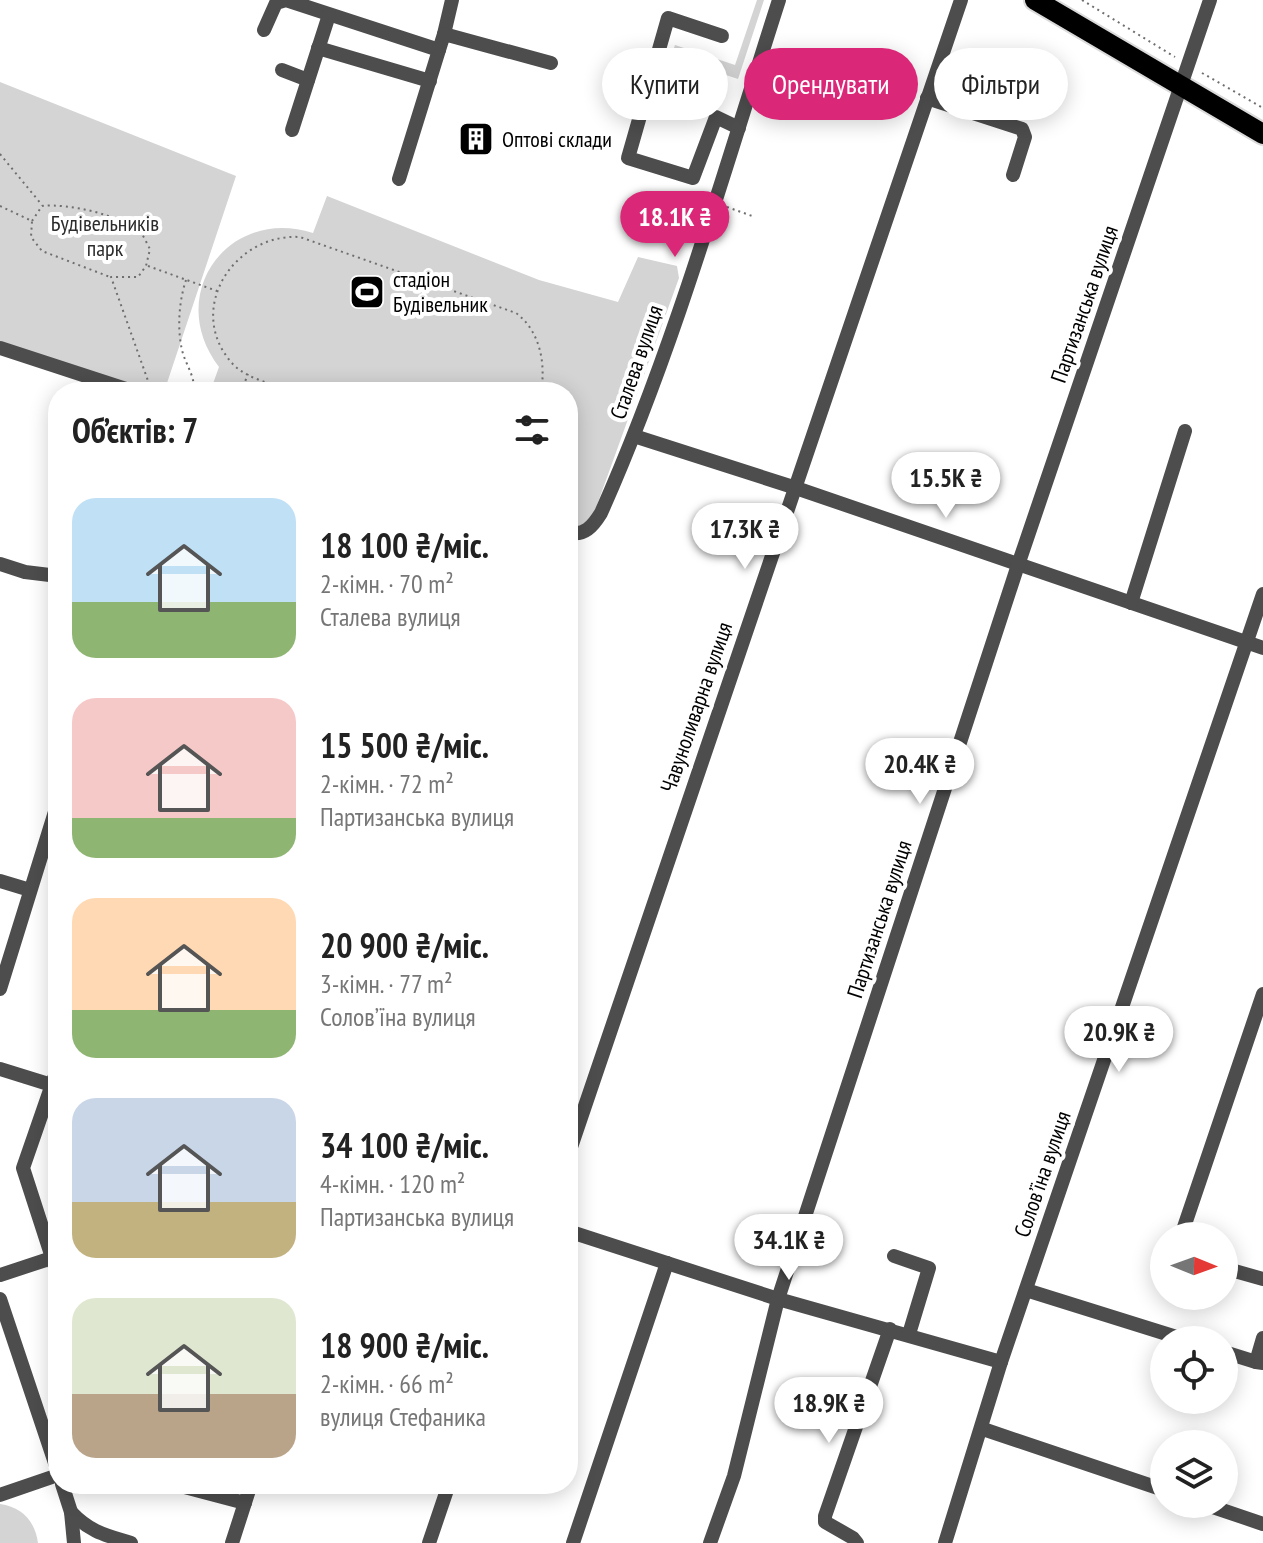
<!DOCTYPE html>
<html lang="uk">
<meta charset="utf-8">
<style>
body{margin:0;font-family:"PT Sans Narrow",sans-serif;background:#f6f6f6;color:#222;height:100vh;display:flex;flex-direction:column;font-size:30px;white-space:nowrap}
*{box-sizing:border-box;margin:0}
p{font-size:26px;color:#767676}
.icon{flex:none;width:44px;height:44px;fill:none;stroke:currentColor;stroke-width:2;stroke-linecap:round;stroke-linejoin:round}
.map{position:relative;flex:1;overflow:hidden}
.side{position:absolute;left:48px;top:382px;width:530px;height:1112px;display:flex;flex-direction:column;background:#fff;border-radius:32px;box-shadow:0 4px 20px #0003}
.side>*{flex:none}
.hud{position:absolute;left:602px;top:48px;width:540px;height:72px;display:flex;gap:16px}
.needle{width:52px;rotate:91deg}
.fabs{position:absolute;left:1150px;top:1222px;display:grid;gap:16px}
.fabs a{display:grid;place-items:center;width:88px;height:88px;border-radius:50%;background:#fff;box-shadow:0 4px 20px #0003;font-size:40px}
.price{position:absolute;translate:-50% -68px;padding:0 18px;border-radius:28px;background:#fff;color:#222;font-size:26px;line-height:52px;filter:drop-shadow(0 2px 4px #0008)}
.price::after{content:'';position:absolute;left:50%;top:48px;width:24px;height:18px;margin-left:-12px;background:inherit;clip-path:polygon(0 0,100% 0,50% 100%)}
.price.active{background:#db2777;color:#fff}
ul{padding:0;list-style:none}
li{display:flex;align-items:center;gap:24px;height:200px;padding:0 24px}
li span{display:grid;place-items:center;flex:none;width:224px;height:160px;border-radius:24px;color:#555}
li>.icon{margin-inline-start:auto}
span .icon{width:96px;height:96px;fill:#fffc;stroke-width:1}
li b{font-size:34px}
h2{display:flex;justify-content:space-between;align-items:center;height:96px;padding:0 24px;font-size:34px}
.tag{padding:0 28px;border-radius:36px;background:#fff;box-shadow:0 4px 20px #0003;font-size:28px;line-height:72px}
.tag.active{background:#db2777;color:#fff}
.map>svg:first-child{display:block}
</style>
<div class="map">
<svg width="1263" height="1543" viewBox="0 0 1263 1543">
<rect width="100%" height="100%" fill="#fff"/>
<g fill="#d4d4d4">
<path d="M 757,0 L 764,0 L 738,79 L 671,57 L 675,45 L 735,65 Z"/>
<path d="M 0,82 L 236,176 L 164,392 L 135,392 L 0,348 Z"/>
<path d="M 327,196 L 539,280 L 618,302 L 638,257 L 677,266 L 679,278 L 597,505 L 593,515 L 580,528 L 568,526 L 568,392 L 210,392 L 219,367 C 164,295 228,206 313,233 Z"/>
<path d="M 0,1504 C 22,1507 35,1521 38,1543 L 0,1543 Z"/>
</g>
<g fill="none" stroke-linecap="round" stroke-linejoin="round">
<g stroke="#dbdbdb" stroke-width="24">
<path id="major" d="M 1035,0 L 1263,134"/>
</g>
<g stroke="#6f6f6f" stroke-width="2" stroke-dasharray="2 4" stroke-linecap="butt">
<path d="M 1082,0 L 1175,57"/>
<path d="M 1202,73 L 1263,108"/>
<path d="M 0,154 L 42,205"/>
<path d="M 0,206 L 32,221 L 31,237 L 42,251 L 110,277"/>
<path d="M 727,207 L 755,217"/>
<path d="M 32,221 L 42,206 C 68,203 120,215 140,232 C 144,236 147,244 150,249 L 146,266 L 138,277 L 111,277 L 152,392"/>
<path d="M 148,266 L 217,291"/>
<path d="M 186,280 C 179,301 177,328 182,350 C 186,366 195,375 194,392"/>
<path d="M 241,392 L 248,374"/>
<path d="M 299,392 C 277,385 246,380 231,362 C 185,308 235,233 300,237 L 516,313 C 540,331 546,363 541,392"/>
</g>
<g stroke="#4d4d4d" stroke-width="14">
<path d="M 264,30 L 276,3 L 286,0 L 439,50 L 399,179"/>
<path d="M 444,34 L 452,0"/>
<path d="M 722,36 L 668,18 L 628,158 L 693,178 L 716,117 L 739,128"/>
<path d="M 318,48 L 430,81"/>
<path d="M 439,50 L 444,34 L 551,63"/>
<path d="M 282,70 L 308,80"/>
<path d="M 927,98 L 1022,129 L 1025,137 L 1013,175"/>
<path d="M 292,130 L 329,15"/>
<path d="M 0,348 L 135,392"/>
<path d="M 634,436 L 793,487 L 1263,648"/>
<path d="M 568,532 C 584,537 593,526 601,513 C 674,349 724,171 779,0"/>
<path d="M 0,564 L 25,572 L 58,576"/>
<path d="M 1131,603 L 1185,431"/>
<path d="M 0,881 L 30,890"/>
<path d="M 0,989 L 58,802"/>
<path d="M 58,1067 L 23,1168 L 58,1276"/>
<path d="M 0,1069 L 58,1087"/>
<path d="M 568,1156 L 961,0"/>
<path d="M 568,1231 L 778,1299 L 1001,1362"/>
<path d="M 1181,1236 L 1263,994"/>
<path d="M 894,1256 L 929,1268 L 909,1334"/>
<path d="M 1224,1268 L 1263,1279"/>
<path d="M 0,1275 L 58,1256"/>
<path d="M 1026,1290 L 1186,1340"/>
<path d="M 0,1299 L 58,1472"/>
<path d="M 1224,1352 L 1256,1362"/>
<path d="M 1263,1363 L 1256,1362 L 1263,1338"/>
<path d="M 983,1429 L 1164,1490"/>
<path d="M 62,1484 L 71,1512 L 74,1543"/>
<path d="M 173,1484 L 245,1503"/>
<path d="M 0,1495 L 58,1475"/>
<path d="M 1204,1504 L 1263,1524"/>
<path d="M 71,1512 C 90,1532 105,1535 131,1543"/>
<path d="M 232,1543 L 251,1484"/>
<path d="M 429,1543 L 449,1484"/>
<path d="M 573,1543 L 667,1263"/>
<path d="M 710,1543 L 734,1476 L 778,1299 L 1018,565 L 1210,0"/>
<path d="M 857,1543 L 853,1538 L 825,1522 L 825,1516 L 890,1329"/>
<path d="M 945,1543 L 1001,1362 L 1263,594"/>
</g>
<use href="#major" stroke="#000" stroke-width="20"/>
</g>
<defs>
<g id="building-square" transform="scale(1.8)"><rect x="-9" y="-9" width="18" height="18" rx="4" fill="#000" stroke="#fff"/><path d="M-4-6H4V6H1V3H-1V6H-4ZM-2.5-4.3h1.7v1.8h-1.7ZM.8-4.3h1.7v1.8H.8ZM-2.5-1h1.7V.8h-1.7ZM.8-1h1.7V.8H.8Z" fill="#fff"/></g>
<g id="stadium-square" transform="scale(1.8)"><rect x="-9" y="-9" width="18" height="18" rx="4" fill="#000" stroke="#fff"/><path d="M0-5a6.5 5 0 1 0 0 10a6.5 5 0 1 0 0-10ZM-3.5-1.8h7v3.6h-7Z" fill="#fff"/></g>
</defs>
<g fill-rule="evenodd">
<use href="#building-square" x="476" y="139"/>
<use href="#stadium-square" x="367" y="292"/>
</g>
<g text-anchor="middle" dominant-baseline="central" stroke-width="8" stroke-linejoin="round" paint-order="stroke">
<g font-size="22" fill="#000" stroke="#fff" text-anchor="start">
<text x="502" y="139">Оптові склади</text>
<text x="393" y="279">стадіон<tspan x="393" dy="25">Будівельник</tspan></text>
</g>
<g font-size="22" fill="#2b2b2b" stroke="#fff">
<text x="105" y="223">Будівельників<tspan x="105" dy="25">парк</tspan></text>
</g>
<g font-size="22" fill="#000" stroke="#fff">
<text transform="translate(1084 304) rotate(-71)">Партизанська вулиця</text>
<text transform="translate(636 362) rotate(-71)">Сталева вулиця</text>
<text transform="translate(696 707) rotate(-71)">Чавуноливарна вулиця</text>
<text transform="translate(879 919) rotate(-72)">Партизанська вулиця</text>
<text transform="translate(1042 1174) rotate(-71)">Соловʼїна вулиця</text>
</g>
</g>
</svg>
<div class="fabs">
<a><svg class="needle" viewBox="-14 -14 28 28"><path d="M0-13l5 13h-10z" fill="#e53935"/><path d="M0 13l5-13h-10z" fill="#767676"/></svg></a>
<a><svg class="icon" aria-label="locate" viewBox="0 0 24 24"><circle cx="12" cy="12" r="6"/><path d="M12 2v4M12 18v4M2 12h4M18 12h4"/></svg></a>
<a><svg class="icon" aria-label="layers" viewBox="0 0 24 24"><path d="M12 4l9 5-9 5-9-5zM3 14l9 5 9-5"/></svg></a>
</div>
<b class="price active" style="left:675px;top:259px">18.1K ₴</b>
<b class="price" style="left:946px;top:520px">15.5K ₴</b>
<b class="price" style="left:745px;top:571px">17.3K ₴</b>
<b class="price" style="left:920px;top:806px">20.4K ₴</b>
<b class="price" style="left:1119px;top:1074px">20.9K ₴</b>
<b class="price" style="left:789px;top:1282px">34.1K ₴</b>
<b class="price" style="left:829px;top:1445px">18.9K ₴</b>
<div class="hud">
<a class="tag">Купити</a>
<a class="tag active">Орендувати</a>
<a class="tag">Фільтри</a>
</div>
<section class="side">
<h2>Об’єктів: 7<svg class="icon" aria-label="filters" viewBox="0 0 24 24"><path d="M4 7h16M4 17h16"/><circle cx="9" cy="7" r="2"/><circle cx="15" cy="17" r="2"/></svg></h2>
<ul>
<li><span style="background:linear-gradient(#bfe0f5 65%,#8fb573 0)"><svg class="icon" aria-label="home" viewBox="0 0 24 24"><path d="M3 11l9-7 9 7M6 9v11h12V9"/></svg></span><div><b>18 100 ₴/міс.</b><p>2-кімн. · 70 m²</p><p>Сталева вулиця</p></div></li>
<li><span style="background:linear-gradient(#f6c9c9 75%,#8fb573 0)"><svg class="icon" aria-label="home" viewBox="0 0 24 24"><path d="M3 11l9-7 9 7M6 9v11h12V9"/></svg></span><div><b>15 500 ₴/міс.</b><p>2-кімн. · 72 m²</p><p>Партизанська вулиця</p></div></li>
<li><span style="background:linear-gradient(#ffd9b3 70%,#8fb573 0)"><svg class="icon" aria-label="home" viewBox="0 0 24 24"><path d="M3 11l9-7 9 7M6 9v11h12V9"/></svg></span><div><b>20 900 ₴/міс.</b><p>3-кімн. · 77 m²</p><p>Соловʼїна вулиця</p></div></li>
<li><span style="background:linear-gradient(#c9d6e8 65%,#c2b280 0)"><svg class="icon" aria-label="home" viewBox="0 0 24 24"><path d="M3 11l9-7 9 7M6 9v11h12V9"/></svg></span><div><b>34 100 ₴/міс.</b><p>4-кімн. · 120 m²</p><p>Партизанська вулиця</p></div></li>
<li><span style="background:linear-gradient(#dfe7d0 60%,#b9a48a 0)"><svg class="icon" aria-label="home" viewBox="0 0 24 24"><path d="M3 11l9-7 9 7M6 9v11h12V9"/></svg></span><div><b>18 900 ₴/міс.</b><p>2-кімн. · 66 m²</p><p>вулиця Стефаника</p></div></li>
</ul>
</section>
</div>
